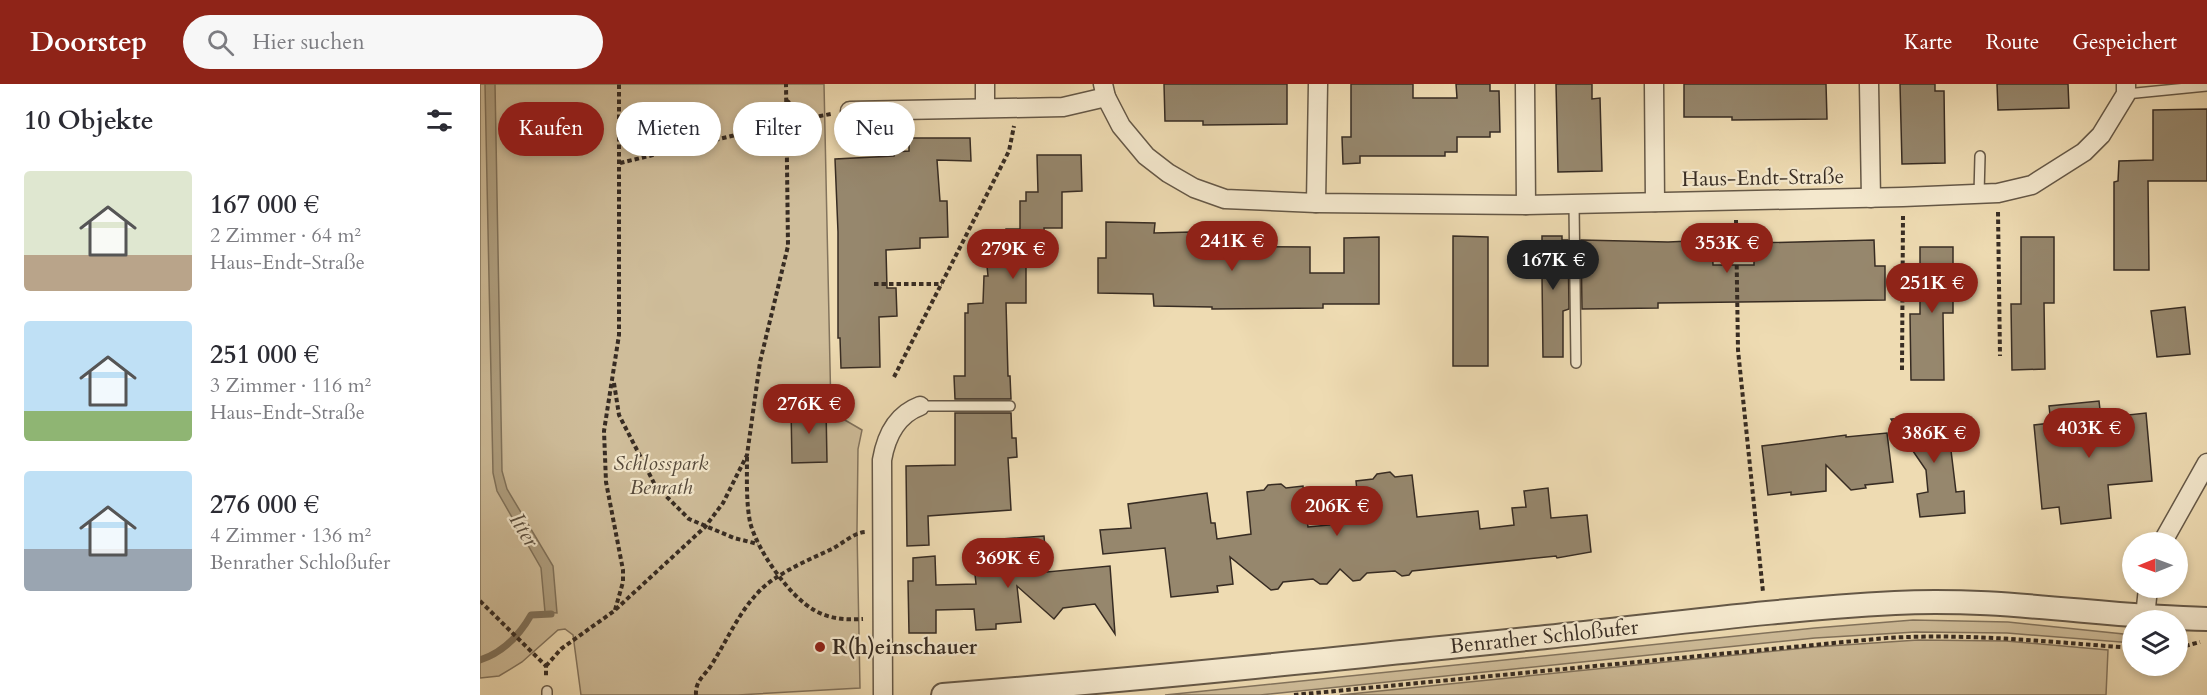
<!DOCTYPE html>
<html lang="de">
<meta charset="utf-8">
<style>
body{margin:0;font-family:Cardo,serif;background:#f7f7f7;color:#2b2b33;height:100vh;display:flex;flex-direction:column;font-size:22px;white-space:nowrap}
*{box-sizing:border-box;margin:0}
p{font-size:20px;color:#7c7c81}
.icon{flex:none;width:33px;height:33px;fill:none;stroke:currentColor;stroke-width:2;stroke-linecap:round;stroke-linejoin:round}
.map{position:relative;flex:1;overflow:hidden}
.details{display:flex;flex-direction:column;background:#fff;width:480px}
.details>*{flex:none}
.guide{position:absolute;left:18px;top:18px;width:570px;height:54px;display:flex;gap:12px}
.needle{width:39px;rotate:269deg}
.fabs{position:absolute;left:1642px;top:448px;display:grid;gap:12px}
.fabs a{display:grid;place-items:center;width:66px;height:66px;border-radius:50%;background:#fff;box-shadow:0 3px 9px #0003;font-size:30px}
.price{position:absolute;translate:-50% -51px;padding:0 14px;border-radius:21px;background:#8f2418;color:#fff;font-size:20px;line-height:39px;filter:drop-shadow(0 2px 3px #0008)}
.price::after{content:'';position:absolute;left:50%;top:36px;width:18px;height:14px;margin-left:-9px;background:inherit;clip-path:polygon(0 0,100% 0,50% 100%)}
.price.on{background:#222;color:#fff}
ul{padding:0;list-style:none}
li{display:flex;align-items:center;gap:18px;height:150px;padding:0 24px}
li span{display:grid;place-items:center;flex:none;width:168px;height:120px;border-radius:6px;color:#555}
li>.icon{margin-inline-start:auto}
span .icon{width:72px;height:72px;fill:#fffc;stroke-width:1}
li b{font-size:26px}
h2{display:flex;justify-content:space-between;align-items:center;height:72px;padding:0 24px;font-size:26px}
.chip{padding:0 21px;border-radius:27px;background:#fff;box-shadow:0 3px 9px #0003;font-size:21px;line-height:54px}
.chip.on{background:#8f2418;color:#fff}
header{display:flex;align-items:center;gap:36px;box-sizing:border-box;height:84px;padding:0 30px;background:#8f2418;color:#fff}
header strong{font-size:28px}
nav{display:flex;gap:33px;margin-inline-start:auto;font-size:21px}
.search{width:420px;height:54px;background:#f7f7f7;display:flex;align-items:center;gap:15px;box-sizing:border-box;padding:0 21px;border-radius:33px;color:#7c7c81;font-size:22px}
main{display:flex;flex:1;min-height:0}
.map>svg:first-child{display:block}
</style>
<header>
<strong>Doorstep</strong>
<div class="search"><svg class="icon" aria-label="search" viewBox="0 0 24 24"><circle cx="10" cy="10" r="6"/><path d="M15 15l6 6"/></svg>Hier suchen</div>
<nav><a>Karte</a><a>Route</a><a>Gespeichert</a></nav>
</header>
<main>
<section class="details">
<h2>10 Objekte<svg class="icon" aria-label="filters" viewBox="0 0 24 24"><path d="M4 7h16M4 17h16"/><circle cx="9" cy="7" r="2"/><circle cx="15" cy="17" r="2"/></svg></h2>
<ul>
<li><span style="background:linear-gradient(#dfe7d0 70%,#b9a48a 0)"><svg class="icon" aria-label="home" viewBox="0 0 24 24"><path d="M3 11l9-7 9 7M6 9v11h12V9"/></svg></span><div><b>167 000 €</b><p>2 Zimmer · 64 m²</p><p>Haus-Endt-Straße</p></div></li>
<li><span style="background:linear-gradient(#bfe0f5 75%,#8fb573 0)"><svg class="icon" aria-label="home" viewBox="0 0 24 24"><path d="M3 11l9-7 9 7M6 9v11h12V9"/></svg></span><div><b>251 000 €</b><p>3 Zimmer · 116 m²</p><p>Haus-Endt-Straße</p></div></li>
<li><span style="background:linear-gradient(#bfe0f5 65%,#9aa5b1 0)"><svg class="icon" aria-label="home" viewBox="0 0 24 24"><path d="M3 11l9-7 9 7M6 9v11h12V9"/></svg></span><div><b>276 000 €</b><p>4 Zimmer · 136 m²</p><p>Benrather Schloßufer</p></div></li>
</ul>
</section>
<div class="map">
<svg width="1727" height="611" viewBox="0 0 1727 611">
<rect width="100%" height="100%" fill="#eedbb2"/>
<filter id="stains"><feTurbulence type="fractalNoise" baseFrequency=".00333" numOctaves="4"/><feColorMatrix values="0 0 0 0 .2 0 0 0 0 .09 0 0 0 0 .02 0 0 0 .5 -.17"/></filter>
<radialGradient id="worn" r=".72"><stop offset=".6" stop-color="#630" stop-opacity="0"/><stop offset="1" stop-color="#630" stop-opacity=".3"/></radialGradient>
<g fill="#cfbd9a" stroke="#83745e" stroke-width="1.5">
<path d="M 0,0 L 344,0 L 351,328 L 382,346 L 378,365 L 377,446 L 380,604 L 258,611 L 101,611 L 93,551 L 85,545 L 78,546 L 42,578 L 19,592 L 0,594 Z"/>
<path d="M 1433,536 L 1528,538 L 1653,551 L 1653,559 L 1527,549 L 1436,548 L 1335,554 L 780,611 L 685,611 L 1335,544 Z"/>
<path d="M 1438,556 L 1526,557 L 1628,566 L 1626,611 L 860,611 L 1334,563 Z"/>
</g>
<path fill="#b0a081" stroke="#80725b" stroke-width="1.5" d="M 5,0 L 15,0 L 22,387 L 27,405 L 73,482 L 77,529 L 65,528 L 61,484 L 17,407 L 13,389 Z"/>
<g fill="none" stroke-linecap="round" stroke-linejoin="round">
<path stroke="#80725b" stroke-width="7" d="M 0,576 C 24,568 39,552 51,531 L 71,530"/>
</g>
<g fill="#96876d" stroke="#372c23" stroke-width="1.5">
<path d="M 684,0 L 807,0 L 807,40 L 723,41 L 723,37 L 685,37 Z"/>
<path d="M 871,0 L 933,0 L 933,14 L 977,14 L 976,0 L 1010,0 L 1010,7 L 1019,7 L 1020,48 L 1010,48 L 1010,53 L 977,53 L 977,68 L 965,68 L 965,72 L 880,72 L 880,79 L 863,80 L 862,53 L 871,53 Z"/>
<path d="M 1076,0 L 1112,0 L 1112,15 L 1120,14 L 1122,87 L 1078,88 Z"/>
<path d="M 1204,0 L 1346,0 L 1347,35 L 1252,36 L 1252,33 L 1204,33 Z"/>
<path d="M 1420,0 L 1455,0 L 1455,7 L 1464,7 L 1465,79 L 1422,80 Z"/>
<path d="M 1517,0 L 1588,0 L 1589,24 L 1518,26 Z"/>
<path d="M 1727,25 L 1727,97 L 1668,97 L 1669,186 L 1634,186 L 1634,98 L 1638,97 L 1639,77 L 1673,76 L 1673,26 Z"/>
<path d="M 429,54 L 490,54 L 491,77 L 457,76 L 460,117 L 467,117 L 468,153 L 440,154 L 440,164 L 406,166 L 407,204 L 416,204 L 417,232 L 399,233 L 400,283 L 361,284 L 360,254 L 358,254 L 358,148 L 355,75 L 414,72 L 414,68 L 429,67 Z"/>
<path d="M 557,71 L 601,71 L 602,107 L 582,108 L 582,144 L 564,144 L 565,181 L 546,181 L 546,219 L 526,219 L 528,292 L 530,292 L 531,315 L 475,315 L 474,292 L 485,292 L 485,229 L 488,229 L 488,220 L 503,219 L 504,192 L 508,192 L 507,182 L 522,182 L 522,154 L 526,154 L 526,145 L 540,145 L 540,117 L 546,117 L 546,108 L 558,108 Z"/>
<path d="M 626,138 L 675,139 L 674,149 L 711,148 L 711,162 L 830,163 L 830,189 L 864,189 L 864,154 L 899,153 L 899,220 L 843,220 L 843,224 L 732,225 L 732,223 L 674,222 L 673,210 L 618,209 L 618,174 L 626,174 Z"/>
<path d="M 973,152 L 1008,153 L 1008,282 L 973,282 Z"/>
<path d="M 1062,152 L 1082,152 L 1082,156 L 1088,156 L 1089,225 L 1083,227 L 1083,273 L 1063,273 L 1062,192 L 1056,192 L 1056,162 L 1062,161 Z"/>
<path d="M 1541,153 L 1574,153 L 1574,219 L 1564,219 L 1565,285 L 1532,286 L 1531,220 L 1541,220 Z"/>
<path d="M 1101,156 L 1188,158 L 1232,156 L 1233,181 L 1274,181 L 1274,159 L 1394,156 L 1395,182 L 1405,182 L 1405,216 L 1178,219 L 1178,224 L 1102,225 Z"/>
<path d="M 1440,163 L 1473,163 L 1473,229 L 1463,229 L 1464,296 L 1431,296 L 1430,230 L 1440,230 Z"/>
<path d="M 1705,223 L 1710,270 L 1677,273 L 1671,227 Z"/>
<path d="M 1619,317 L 1621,334 L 1666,329 L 1672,397 L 1628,401 L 1631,434 L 1581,440 L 1579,423 L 1562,425 L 1554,341 L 1571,339 L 1569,322 Z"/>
<path d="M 311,323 L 346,323 L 347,378 L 312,379 Z"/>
<path d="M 475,329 L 531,329 L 532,354 L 536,354 L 537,373 L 528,374 L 531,426 L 448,432 L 449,461 L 427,462 L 426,382 L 475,381 Z"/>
<path d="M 1452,331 L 1453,344 L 1465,336 L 1477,353 L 1470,358 L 1476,408 L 1484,407 L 1485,429 L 1440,433 L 1437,410 L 1448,408 L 1446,386 L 1411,335 Z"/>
<path d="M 1407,349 L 1413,398 L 1385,401 L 1386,404 L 1371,406 L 1346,381 L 1346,407 L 1311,411 L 1311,408 L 1288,411 L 1282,362 L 1366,351 L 1366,353 Z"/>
<path d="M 910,388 L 915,393 L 932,391 L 937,433 L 998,427 L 1000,445 L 1034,441 L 1032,424 L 1046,423 L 1044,407 L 1068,404 L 1071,434 L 1107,431 L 1111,468 L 1077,474 L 1076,472 L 932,487 L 929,491 L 922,492 L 915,487 L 887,489 L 880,496 L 873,497 L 860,485 L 847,500 L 840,500 L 833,495 L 803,498 L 798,505 L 791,506 L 750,473 L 753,500 L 737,502 L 738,508 L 691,513 L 685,464 L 623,470 L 620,446 L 651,444 L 648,420 L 727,409 L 731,439 L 735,439 L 737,455 L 771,450 L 767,408 L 784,406 L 788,401 L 801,400 L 806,404 L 823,402 L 828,443 L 880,438 L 876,397 L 893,395 L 897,390 Z"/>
<path d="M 564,452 L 567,488 L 630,482 L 635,550 L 615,520 L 583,524 L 574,535 L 537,502 L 541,538 L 516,540 L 516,545 L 496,546 L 494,525 L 456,526 L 456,549 L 429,549 L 428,497 L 433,497 L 433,474 L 455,472 L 456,501 L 496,500 L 494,481 L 524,478 L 522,455 Z"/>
</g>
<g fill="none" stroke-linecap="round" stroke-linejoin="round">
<g stroke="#655847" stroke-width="12">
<g id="service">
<path d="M 1646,10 L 1727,2"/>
<path d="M 1499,110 L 1500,72"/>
<path d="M 1094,120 L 1096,279"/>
<path d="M 440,322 L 530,322"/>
<path d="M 67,607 L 67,611"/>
</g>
</g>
<g stroke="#655847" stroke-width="21">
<g id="minor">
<path d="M 623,0 L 626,13 L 641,42 L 666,72 L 688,89 L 714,104 L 745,115 L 836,119 L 1046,121 L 1423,113 L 1518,109 L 1552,101 L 1604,68 L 1621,51 L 1646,10 L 1646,0"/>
<path d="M 1045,0 L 1046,121"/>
<path d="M 1174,0 L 1175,118"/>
<path d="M 1389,0 L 1391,114"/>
<path d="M 505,24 L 505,0"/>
<path d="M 370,27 L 583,23 L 626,13"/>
<path d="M 836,119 L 838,0"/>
<path d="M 1682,459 L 1727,379"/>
<path d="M 1665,533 L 1668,504"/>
<path d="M 403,611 L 402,376 C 406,353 416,331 440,322"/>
</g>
</g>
<g stroke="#655847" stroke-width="26">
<path id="tertiary" d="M 463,611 C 665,595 865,574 1066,553 C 1182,541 1299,525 1415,519 C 1519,513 1623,533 1727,535"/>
</g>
<g stroke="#372c23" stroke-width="4" stroke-dasharray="4.5 3" stroke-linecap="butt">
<path d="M 306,16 L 329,34"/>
<path d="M 306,49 L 329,34 L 351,30"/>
<path d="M 140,79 L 305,39"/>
<path d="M 1518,128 L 1520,272"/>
<path d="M 1256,136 L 1258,266 L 1283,508"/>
<path d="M 394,200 L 462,200"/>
<path d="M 1422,286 L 1423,132"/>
<path d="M 414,293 L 529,67 L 534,42"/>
<path d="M 134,299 L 139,331 L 175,401 L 209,435 L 254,454 L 278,460"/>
<path d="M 267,373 C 267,395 266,417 270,438 C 277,466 309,512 334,526 C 349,535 366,536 383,535"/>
<path d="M 0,517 L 66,582 L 66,593"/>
<path d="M 135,526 L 143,498 L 143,486 L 126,398 L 124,347 L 139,251 L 139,0"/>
<path d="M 1698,564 L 1720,558"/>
<path d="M 66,582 L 81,565 L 134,527 L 225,443 L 243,419 L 267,371 L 280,278 L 308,162 L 306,0"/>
<path d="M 216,611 C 215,596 225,592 232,580 C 249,553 262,521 287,500 C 307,485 330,475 352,465 C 362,460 373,449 385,448"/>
<path d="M 814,611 L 1406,554 C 1489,549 1570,558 1653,564"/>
</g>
<use href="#service" stroke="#f4e8cd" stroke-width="9"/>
<use href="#minor" stroke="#f4e8cd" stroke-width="18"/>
<use href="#tertiary" stroke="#f4e8cd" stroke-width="22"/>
</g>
<circle fill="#8f2418" stroke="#f4e8cd" stroke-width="2" cx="340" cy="563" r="6"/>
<g text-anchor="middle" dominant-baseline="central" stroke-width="4.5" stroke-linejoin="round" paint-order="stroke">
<g font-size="21" fill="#372c23" stroke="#f4e8cd">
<text transform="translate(1283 94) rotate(-1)">Haus-Endt-Straße</text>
<text transform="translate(1064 553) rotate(-6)">Benrather Schloßufer</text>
</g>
<g font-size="21" font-style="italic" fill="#55493b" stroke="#f4e8cd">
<text x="181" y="379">Schlosspark<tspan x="181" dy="24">Benrath</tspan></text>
</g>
<g font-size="21" font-weight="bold" fill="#372c23" stroke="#f4e8cd" text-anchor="start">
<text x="352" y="563">R(h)einschauer</text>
</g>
<g font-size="22" font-style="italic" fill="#5b4f3f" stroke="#f4e8cd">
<text transform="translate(44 446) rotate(58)">Itter</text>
</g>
</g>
<rect width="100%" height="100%" filter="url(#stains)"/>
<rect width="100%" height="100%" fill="url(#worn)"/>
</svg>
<div class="fabs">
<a><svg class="needle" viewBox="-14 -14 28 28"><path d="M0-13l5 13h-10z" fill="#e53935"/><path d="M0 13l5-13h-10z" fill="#7c7c81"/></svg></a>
<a><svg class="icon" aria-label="layers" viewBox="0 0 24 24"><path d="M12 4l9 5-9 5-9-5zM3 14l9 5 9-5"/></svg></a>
</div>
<b class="price" style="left:752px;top:188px">241K €</b>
<b class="price" style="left:1247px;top:190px">353K €</b>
<b class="price" style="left:533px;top:196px">279K €</b>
<b class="price on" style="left:1073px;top:207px">167K €</b>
<b class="price" style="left:1452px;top:230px">251K €</b>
<b class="price" style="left:329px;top:351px">276K €</b>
<b class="price" style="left:1609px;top:375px">403K €</b>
<b class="price" style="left:1454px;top:380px">386K €</b>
<b class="price" style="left:857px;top:453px">206K €</b>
<b class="price" style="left:528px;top:505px">369K €</b>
<div class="guide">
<a class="chip on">Kaufen</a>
<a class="chip">Mieten</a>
<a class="chip">Filter</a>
<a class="chip">Neu</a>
</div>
</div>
</main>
